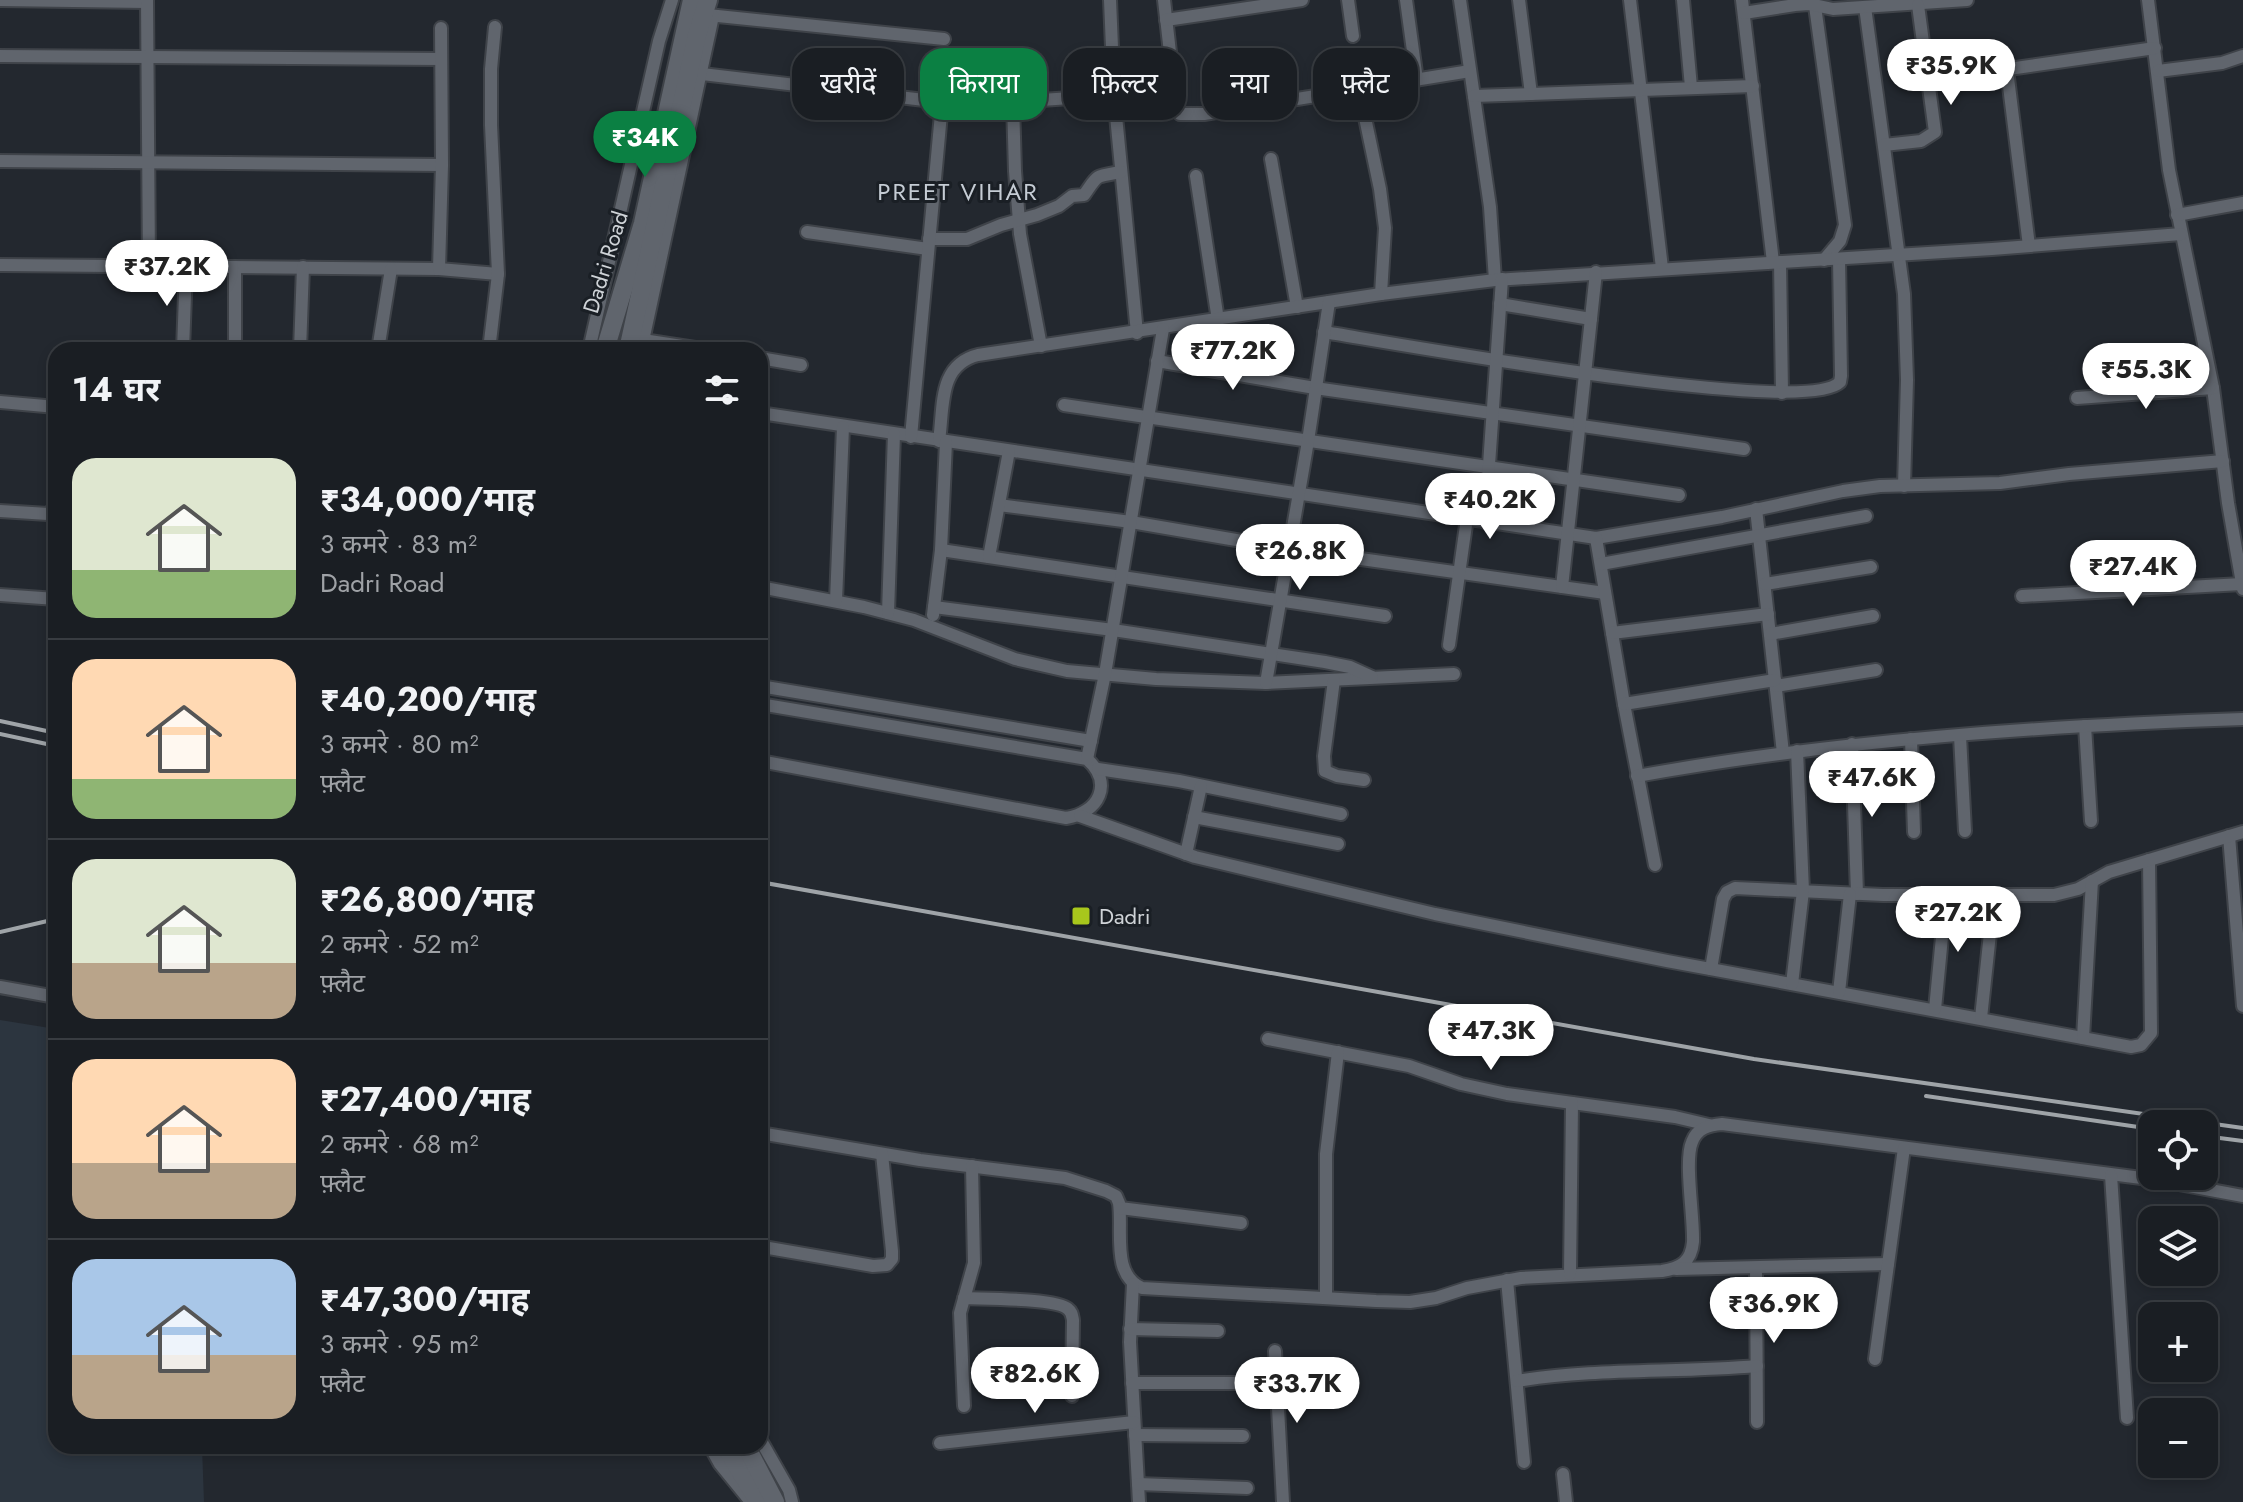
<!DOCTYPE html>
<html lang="hi">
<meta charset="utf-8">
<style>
body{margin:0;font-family:Jost,"Noto Sans Devanagari",sans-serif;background:#272b30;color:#f1f3f6;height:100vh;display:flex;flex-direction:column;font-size:30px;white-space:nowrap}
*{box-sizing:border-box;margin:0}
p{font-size:26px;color:#9fa2a6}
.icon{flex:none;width:44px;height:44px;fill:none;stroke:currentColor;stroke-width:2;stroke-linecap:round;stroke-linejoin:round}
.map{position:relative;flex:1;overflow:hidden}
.drawer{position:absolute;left:48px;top:342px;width:720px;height:1112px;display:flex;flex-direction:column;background:#1a1e23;border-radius:24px;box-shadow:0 4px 12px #0003,0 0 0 2px #383c41}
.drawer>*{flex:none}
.banner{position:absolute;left:792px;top:48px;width:760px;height:72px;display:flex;gap:16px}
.fabs{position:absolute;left:2138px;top:1110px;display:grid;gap:16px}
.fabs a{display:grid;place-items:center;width:80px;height:80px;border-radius:16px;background:#1a1e23;box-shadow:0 4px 12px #0003,0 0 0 2px #383c41;font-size:40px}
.price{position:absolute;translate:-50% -68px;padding:0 18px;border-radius:28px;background:#fff;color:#222;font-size:26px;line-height:52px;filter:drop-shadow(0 2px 4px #0008)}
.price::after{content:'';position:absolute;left:50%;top:48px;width:24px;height:18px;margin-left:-12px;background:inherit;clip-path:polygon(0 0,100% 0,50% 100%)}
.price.on{background:#0b8043;color:#fff}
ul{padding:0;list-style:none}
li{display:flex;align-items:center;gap:24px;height:200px;padding:0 24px}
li+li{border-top:2px solid #383c41}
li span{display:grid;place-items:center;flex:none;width:224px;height:160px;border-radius:24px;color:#555}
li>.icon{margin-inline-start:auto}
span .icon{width:96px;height:96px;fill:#fffc;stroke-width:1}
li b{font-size:34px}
h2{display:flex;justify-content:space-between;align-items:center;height:96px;padding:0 24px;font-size:34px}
.tag{padding:0 28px;border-radius:24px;background:#1a1e23;box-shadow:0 4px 12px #0003,0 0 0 2px #383c41;font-size:28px;line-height:72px}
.tag.on{background:#0b8043;color:#fff}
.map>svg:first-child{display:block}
</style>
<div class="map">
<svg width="2243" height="1502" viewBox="0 0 2243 1502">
<rect width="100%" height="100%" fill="#23282f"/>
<path fill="#2c353f" d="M 0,1020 L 56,1029 L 56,1446 L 202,1446 L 204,1502 L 0,1502 Z"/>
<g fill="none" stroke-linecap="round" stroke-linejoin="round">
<g stroke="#3f4349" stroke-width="16">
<g id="street">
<path d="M 0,0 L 147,2"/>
<path d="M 147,0 L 149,266"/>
<path d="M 1110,0 L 1114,95 L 1137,333"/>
<path d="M 1164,0 L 1176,105 L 1180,114 L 1204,114 L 1470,71"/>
<path d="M 1348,0 L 1353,36"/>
<path d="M 1406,0 L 1417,80"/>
<path d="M 1460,0 L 1490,207 L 1495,280"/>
<path d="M 1519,0 L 1531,94"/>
<path d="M 1630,0 L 1662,268"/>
<path d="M 1683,0 L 1691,87"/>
<path d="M 1742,0 L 1773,262"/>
<path d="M 2148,0 L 2169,170 L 2213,388 L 2228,503 L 2243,589"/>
<path d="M 1815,6 L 1845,225 L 1840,241 L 1824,260"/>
<path d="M 1865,7 L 1904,294 L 1907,380 L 1904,486"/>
<path d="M 1744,13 L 1795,5 L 1809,4 L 1833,9 L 1967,0"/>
<path d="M 708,15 L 944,39"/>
<path d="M 1166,20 L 1302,0"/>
<path d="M 0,56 L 441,59"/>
<path d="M 2007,70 L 2029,246"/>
<path d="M 2158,71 L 2222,63 L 2243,56"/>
<path d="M 702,74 L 967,105 L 1114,95"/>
<path d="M 1974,74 L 2155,48"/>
<path d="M 1359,89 L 1380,189 L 1385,228 L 1381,294"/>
<path d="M 1474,96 L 1753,86"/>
<path d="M 1013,103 L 1015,171 L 1020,234 L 1041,346"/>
<path d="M 1884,145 L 1921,141 L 1935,132 L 1918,5"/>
<path d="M 1271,159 L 1297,307"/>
<path d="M 0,161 L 442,165"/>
<path d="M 1196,176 L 1218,320"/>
<path d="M 2177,215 L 2243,203"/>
<path d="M 807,232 L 928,249"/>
<path d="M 929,239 L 967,239 L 1001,225 L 1037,215 L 1059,206 L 1072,196 L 1084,195 C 1099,174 1093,177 1121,172"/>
<path d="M 1780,262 L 1782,393"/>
<path d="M 0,265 L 439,269 L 498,274"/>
<path d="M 439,269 L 442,165 L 441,28"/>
<path d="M 1500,304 L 1591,319"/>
<path d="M 1324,332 C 1393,343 1806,418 1840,382 L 1841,376 L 1839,259"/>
<path d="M 643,340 L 708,350"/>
<path d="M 183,350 L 186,267"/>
<path d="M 235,350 L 235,267"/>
<path d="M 300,350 L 303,267"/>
<path d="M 378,350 L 391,269"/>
<path d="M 489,350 L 498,274 L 491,125 L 491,69 L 495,27"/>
<path d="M 589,350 L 659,41 L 672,0"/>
<path d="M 641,350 L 713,16"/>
<path d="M 760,358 L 801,365"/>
<path d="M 1157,361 L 1315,388 L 1744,449"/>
<path d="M 2077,398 L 2213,388"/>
<path d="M 0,402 L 56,407"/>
<path d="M 1064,405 L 1679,495"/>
<path d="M 760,413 L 1596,538 L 1722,517 L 1843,491 L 1880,486 L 2000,483 L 2069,474 L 2223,461"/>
<path d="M 911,437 L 942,103"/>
<path d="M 939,441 C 944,406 938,365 978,355 L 1381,294 L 1495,280 L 1992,249 L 2181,234"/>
<path d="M 999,505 L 1131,522 L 1289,549 L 1605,593"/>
<path d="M 1756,509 L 1783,753"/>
<path d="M 0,511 L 48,514 L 56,507"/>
<path d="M 1485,522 L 1502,279"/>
<path d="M 1596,538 L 1624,704 L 1655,865"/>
<path d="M 941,550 L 1385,616"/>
<path d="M 989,557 L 1009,451"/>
<path d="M 1601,564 L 1866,516"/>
<path d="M 1765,584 L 1871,567"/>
<path d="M 760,587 L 864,607 L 914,620 L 1015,659 L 1067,671 L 1156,679 L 1266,683 L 1454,674"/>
<path d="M 1562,587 L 1596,272"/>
<path d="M 0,595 L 56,599"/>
<path d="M 2022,596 L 2242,584"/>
<path d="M 836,601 L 843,427"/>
<path d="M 934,607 L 1113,630 L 1325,662 L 1350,667 L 1372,677"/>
<path d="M 888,613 L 894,434"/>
<path d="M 933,615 L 941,550 L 946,442"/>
<path d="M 1612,633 L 1768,614"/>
<path d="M 1770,634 L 1873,616"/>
<path d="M 1449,645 L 1467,518"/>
<path d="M 1334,680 L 1324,756 L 1325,771 L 1337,776 L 1364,780"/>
<path d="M 1266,683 L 1308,441 L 1329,302"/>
<path d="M 760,686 L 1091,741"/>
<path d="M 1776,686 L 1876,670"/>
<path d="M 760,704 L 1087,759 C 1114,783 1099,813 1066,818 L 760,761"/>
<path d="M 1624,704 L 1775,680"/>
<path d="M 2085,726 L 2091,821"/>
<path d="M 1960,736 L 1965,831"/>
<path d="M 1911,739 L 1914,832"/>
<path d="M 1852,744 L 1857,894"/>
<path d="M 1087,759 L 1105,674 L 1163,329"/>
<path d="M 1098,769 L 1179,781 L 1341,814"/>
<path d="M 1637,776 C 1837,740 2040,726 2243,719"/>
<path d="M 1080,816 L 1195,857 L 1435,914 L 1667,961 L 2131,1047 L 2141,1045 L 2151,1033 L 2149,860"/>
<path d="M 1194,817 L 1338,844"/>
<path d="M 2229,836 L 2243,1006"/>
<path d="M 1186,854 L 1201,786"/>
<path d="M 1711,969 L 1723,899 L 1727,892 L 1735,888 L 1883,895 L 2054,895 L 2078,889 L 2109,872 L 2243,832"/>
<path d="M 1792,984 L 1803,891 L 1797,751"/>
<path d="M 0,987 L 56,997"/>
<path d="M 1839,992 L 1850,894"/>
<path d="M 1935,1009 L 1946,896"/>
<path d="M 1981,1018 L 1994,896"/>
<path d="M 2083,1038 L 2092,881"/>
<path d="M 1268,1039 L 1409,1066 L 1461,1084 L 1507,1094 L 1675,1117 L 1709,1125"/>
<path d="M 760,1133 L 920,1160 L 1065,1178 L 1106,1191 L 1116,1196 L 1119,1203 C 1123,1230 1111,1275 1142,1288 L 1376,1301 L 1410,1302 L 1436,1298 L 1467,1288 L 1521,1278 L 1662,1271 C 1681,1268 1691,1262 1693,1242 C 1694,1217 1684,1161 1692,1142 C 1697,1128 1709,1125 1722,1124 L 2157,1180 L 2243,1196"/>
<path d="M 2111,1175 L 2127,1418"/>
<path d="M 1120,1208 L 1241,1223"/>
<path d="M 763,1247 L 873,1266 L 887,1265 L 892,1259 L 892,1251 L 882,1154"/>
<path d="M 1756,1268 L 1757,1422"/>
<path d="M 1676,1269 L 1888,1264"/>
<path d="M 1570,1274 L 1572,1103"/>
<path d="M 1507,1280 L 1524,1462"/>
<path d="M 1133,1284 L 1130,1342 L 1139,1502"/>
<path d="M 964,1298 C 982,1299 1057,1298 1068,1309 C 1072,1312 1072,1315 1073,1320 L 1072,1396"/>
<path d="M 1326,1298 L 1326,1154 L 1338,1052"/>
<path d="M 1130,1329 L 1218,1331"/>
<path d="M 1275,1351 L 1283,1502"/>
<path d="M 1875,1359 L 1904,1148"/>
<path d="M 1517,1381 C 1596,1368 1677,1373 1757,1366"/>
<path d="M 1132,1383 L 1243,1383"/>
<path d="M 964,1406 L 960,1313 L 974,1263 L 972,1166"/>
<path d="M 1135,1435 L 1243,1436"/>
<path d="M 760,1439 L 789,1490 L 792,1502"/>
<path d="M 940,1443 L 1134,1422"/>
<path d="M 710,1446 L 720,1464 L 751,1502"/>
<path d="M 1563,1474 L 1566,1502"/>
<path d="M 1138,1484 L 1247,1488"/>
</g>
</g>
<g stroke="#3f4349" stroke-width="22">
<g id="secondary">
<path d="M 605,350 L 643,223 L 692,0"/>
<path d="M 628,350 L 697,35 L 708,0"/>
<path d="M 725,1446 L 759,1502"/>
<path d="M 746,1446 L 775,1502"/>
</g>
</g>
<use href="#street" stroke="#60656d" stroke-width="12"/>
<use href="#secondary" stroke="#60656d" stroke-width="18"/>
<g stroke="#9fa4a8" stroke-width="4">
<path d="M 0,721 L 56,733"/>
<path d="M 0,734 L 56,746"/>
<path d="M 760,882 L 1754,1059 L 2243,1128"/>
<path d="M 0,932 L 56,919"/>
<path d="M 1926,1096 L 2152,1129"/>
<path d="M 2204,1136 L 2243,1141"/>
</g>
</g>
<rect fill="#a8c71c" stroke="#1a1f25" stroke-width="3" x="1071" y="906" width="20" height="20" rx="4"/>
<g text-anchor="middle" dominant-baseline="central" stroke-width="6" stroke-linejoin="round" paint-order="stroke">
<g font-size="22" fill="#cfd3d7" stroke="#1a1f25">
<text transform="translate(605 262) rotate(-73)">Dadri Road</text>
</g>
<g font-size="22" fill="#cfd3d7" stroke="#1a1f25" text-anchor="start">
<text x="1099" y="916">Dadri</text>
</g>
<g font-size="24" letter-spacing="2" fill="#c5ccd4" stroke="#1a1f25">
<text x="958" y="191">PREET VIHAR</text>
</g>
</g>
</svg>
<div class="fabs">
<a><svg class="icon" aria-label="locate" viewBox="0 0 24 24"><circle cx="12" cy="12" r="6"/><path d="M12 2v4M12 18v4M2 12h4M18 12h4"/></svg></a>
<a><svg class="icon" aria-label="layers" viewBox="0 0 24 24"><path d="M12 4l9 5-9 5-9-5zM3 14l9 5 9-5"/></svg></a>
<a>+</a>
<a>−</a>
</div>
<b class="price" style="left:1951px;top:107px">₹35.9K</b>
<b class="price on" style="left:645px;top:179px">₹34K</b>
<b class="price" style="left:167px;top:308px">₹37.2K</b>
<b class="price" style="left:1233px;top:392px">₹77.2K</b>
<b class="price" style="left:2146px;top:411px">₹55.3K</b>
<b class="price" style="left:1490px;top:541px">₹40.2K</b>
<b class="price" style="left:1300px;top:592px">₹26.8K</b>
<b class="price" style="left:2133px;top:608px">₹27.4K</b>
<b class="price" style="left:1872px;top:819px">₹47.6K</b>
<b class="price" style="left:1958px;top:954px">₹27.2K</b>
<b class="price" style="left:1491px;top:1072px">₹47.3K</b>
<b class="price" style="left:1774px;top:1345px">₹36.9K</b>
<b class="price" style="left:1035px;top:1415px">₹82.6K</b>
<b class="price" style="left:1297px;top:1425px">₹33.7K</b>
<div class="banner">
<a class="tag">खरीदें</a>
<a class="tag on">किराया</a>
<a class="tag">फ़िल्टर</a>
<a class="tag">नया</a>
<a class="tag">फ़्लैट</a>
</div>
<section class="drawer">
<h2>14 घर<svg class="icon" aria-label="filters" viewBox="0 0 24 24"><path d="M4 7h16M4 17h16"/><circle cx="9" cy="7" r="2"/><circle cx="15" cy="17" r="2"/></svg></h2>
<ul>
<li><span style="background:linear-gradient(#dfe7d0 70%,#8fb573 0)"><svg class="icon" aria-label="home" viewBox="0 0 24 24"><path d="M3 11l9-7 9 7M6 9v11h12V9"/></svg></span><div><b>₹34,000/माह</b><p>3 कमरे · 83 m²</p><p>Dadri Road</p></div></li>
<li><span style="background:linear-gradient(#ffd9b3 75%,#8fb573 0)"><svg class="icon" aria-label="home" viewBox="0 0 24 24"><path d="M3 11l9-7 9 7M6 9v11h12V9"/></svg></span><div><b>₹40,200/माह</b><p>3 कमरे · 80 m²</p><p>फ़्लैट</p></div></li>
<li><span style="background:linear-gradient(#dfe7d0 65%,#b9a48a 0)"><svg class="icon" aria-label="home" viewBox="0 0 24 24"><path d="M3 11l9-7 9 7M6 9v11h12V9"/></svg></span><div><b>₹26,800/माह</b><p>2 कमरे · 52 m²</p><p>फ़्लैट</p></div></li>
<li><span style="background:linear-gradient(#ffd9b3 65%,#b9a48a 0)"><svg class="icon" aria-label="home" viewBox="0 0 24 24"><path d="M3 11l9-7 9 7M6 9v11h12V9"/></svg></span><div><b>₹27,400/माह</b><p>2 कमरे · 68 m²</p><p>फ़्लैट</p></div></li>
<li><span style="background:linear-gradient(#a9c7e8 60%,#b9a48a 0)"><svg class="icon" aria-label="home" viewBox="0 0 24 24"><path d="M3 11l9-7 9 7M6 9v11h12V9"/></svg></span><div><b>₹47,300/माह</b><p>3 कमरे · 95 m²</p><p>फ़्लैट</p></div></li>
</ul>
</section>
</div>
